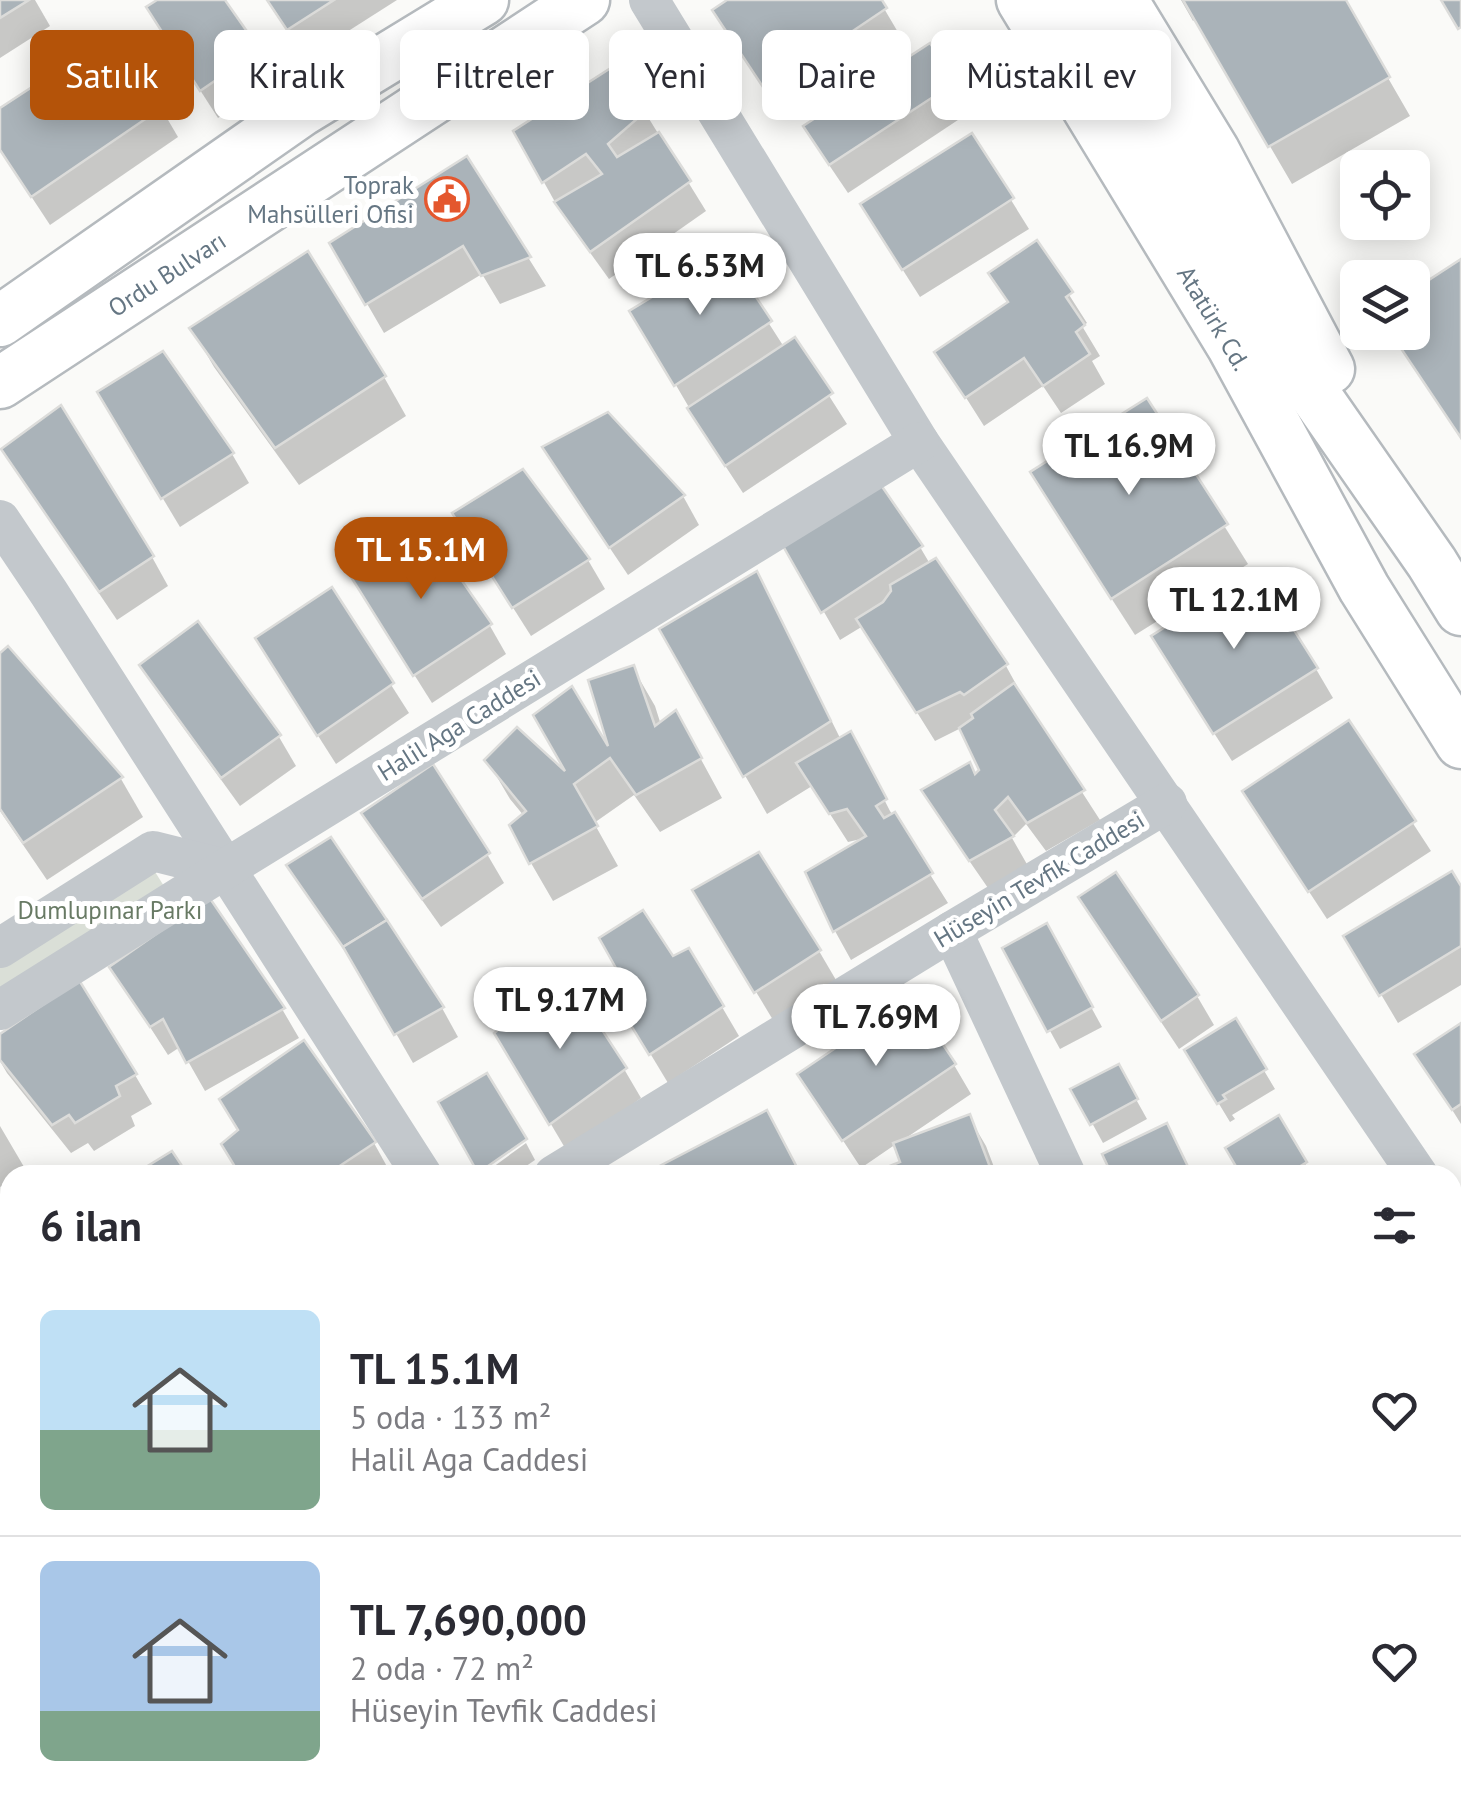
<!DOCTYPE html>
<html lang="tr">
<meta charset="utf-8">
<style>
body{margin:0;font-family:"PT Sans",sans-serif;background:#f7f7f7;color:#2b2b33;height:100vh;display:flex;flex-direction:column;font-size:38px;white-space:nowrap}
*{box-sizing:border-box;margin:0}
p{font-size:32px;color:#7c7c81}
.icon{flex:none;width:55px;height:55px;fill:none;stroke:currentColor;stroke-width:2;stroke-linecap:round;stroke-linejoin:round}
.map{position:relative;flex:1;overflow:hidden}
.panel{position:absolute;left:0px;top:1165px;width:1462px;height:642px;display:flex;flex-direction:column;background:#fff;border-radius:30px 30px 0 0;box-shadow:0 5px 25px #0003}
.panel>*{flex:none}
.top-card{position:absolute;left:30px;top:30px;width:1402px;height:90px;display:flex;gap:20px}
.controls{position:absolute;left:1340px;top:150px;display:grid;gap:20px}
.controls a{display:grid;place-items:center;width:90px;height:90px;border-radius:15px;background:#fff;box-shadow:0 5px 25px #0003;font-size:50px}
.price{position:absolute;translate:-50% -85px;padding:0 22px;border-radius:35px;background:#fff;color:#222;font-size:32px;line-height:65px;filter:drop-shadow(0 2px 5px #0008)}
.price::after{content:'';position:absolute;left:50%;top:60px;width:30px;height:22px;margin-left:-15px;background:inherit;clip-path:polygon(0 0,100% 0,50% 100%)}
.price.on{background:#b45309;color:#fff}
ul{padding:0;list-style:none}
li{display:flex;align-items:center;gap:30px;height:250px;padding:0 40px}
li+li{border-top:2px solid #e1e1e2}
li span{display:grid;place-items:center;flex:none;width:280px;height:200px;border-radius:15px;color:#555}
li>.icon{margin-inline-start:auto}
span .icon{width:120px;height:120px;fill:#fffc;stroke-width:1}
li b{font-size:42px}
h2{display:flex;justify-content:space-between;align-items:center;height:120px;padding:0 40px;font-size:42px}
.chip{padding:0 35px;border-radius:15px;background:#fff;box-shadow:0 5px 25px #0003;font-size:35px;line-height:90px}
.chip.on{background:#b45309;color:#fff}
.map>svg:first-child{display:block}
</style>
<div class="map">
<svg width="1461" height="1806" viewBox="0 0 1461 1806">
<rect width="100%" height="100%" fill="#fafaf8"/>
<path fill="#dadfd7" d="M 145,856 L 174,902 L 0,1010 L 0,948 Z"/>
<g fill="#0003">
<path d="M 0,0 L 35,0 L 50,26 L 0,58 Z"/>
<path d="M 162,0 L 222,0 L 258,51 L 274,80 L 218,118 L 166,37 Z"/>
<path d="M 268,0 L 397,0 L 306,58 Z"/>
<path d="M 731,0 L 879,0 L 902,39 L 783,117 L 732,40 Z"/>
<path d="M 1181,0 L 1343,0 L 1410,116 L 1292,184 L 1196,19 L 1193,21 Z"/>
<path d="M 112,38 L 161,108 L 178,137 L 50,225 L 0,149 L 0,111 Z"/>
<path d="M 617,67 L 706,211 L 609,279 L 560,211 L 516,132 Z"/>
<path d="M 954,83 L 970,112 L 848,193 L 823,156 Z"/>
<path d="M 971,136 L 1029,229 L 920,297 L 880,234 Z"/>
<path d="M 467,160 L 546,286 L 500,304 L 482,274 L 384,333 L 332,243 Z"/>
<path d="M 1036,243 L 1087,323 L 1082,326 L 1100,356 L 1092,361 L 1105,384 L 1061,413 L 1043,386 L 984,426 L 937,352 L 1009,304 L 992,274 Z"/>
<path d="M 725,255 L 784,347 L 794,341 L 847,424 L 743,493 L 707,438 L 633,312 Z"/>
<path d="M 1461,262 L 1461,439 L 1392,332 L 1412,332 Z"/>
<path d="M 192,329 L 384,377 L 406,416 L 299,485 L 214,367 Z"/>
<path d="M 162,355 L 232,454 L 249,483 L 180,527 L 117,422 Z"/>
<path d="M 1146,401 L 1248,564 L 1135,635 L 1055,511 Z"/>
<path d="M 522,472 L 588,560 L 605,589 L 531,636 L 472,543 Z"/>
<path d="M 562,477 L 683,496 L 699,525 L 628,575 Z"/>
<path d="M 21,478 L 152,557 L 168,586 L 117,620 Z"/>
<path d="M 787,547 L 920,547 L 930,564 L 1006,666 L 1022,695 L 1020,696 L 1100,820 L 1046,851 L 1026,824 L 1012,838 L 1028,866 L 988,888 L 941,820 L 975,777 L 983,771 L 961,728 L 935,741 L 863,626 L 840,640 Z"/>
<path d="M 756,575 L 778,613 L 841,740 L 864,760 L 890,811 L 948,903 L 851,960 L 835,931 L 808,873 L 865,838 L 848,842 L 812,786 L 767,814 L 662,630 Z"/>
<path d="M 331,591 L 409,713 L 336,764 L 275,668 Z"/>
<path d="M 371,606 L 490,626 L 506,654 L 432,703 Z"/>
<path d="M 198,625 L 279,737 L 296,766 L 240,806 L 159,694 L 142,665 Z"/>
<path d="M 8,650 L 121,779 L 143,817 L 47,880 L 0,811 L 0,656 Z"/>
<path d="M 1171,666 L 1316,669 L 1333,698 L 1232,761 Z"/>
<path d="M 633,668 L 655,706 L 661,725 L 697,752 L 722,798 L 660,832 L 634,795 L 594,823 L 618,866 L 553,901 L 531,863 L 524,816 L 510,799 L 487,760 L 571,780 L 612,754 Z"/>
<path d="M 1348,724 L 1431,851 L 1327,919 L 1262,820 Z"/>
<path d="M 364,814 L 487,854 L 504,883 L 441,927 L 381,842 Z"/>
<path d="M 1461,890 L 1461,985 L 1398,1023 L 1347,937 Z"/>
<path d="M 695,891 L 819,951 L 836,980 L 773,1020 Z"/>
<path d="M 1047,927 L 1102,1027 L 1060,1049 L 1005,949 Z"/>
<path d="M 1098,927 L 1197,996 L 1214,1025 L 1179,1049 Z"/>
<path d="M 672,959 L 722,1007 L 739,1036 L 668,1083 L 633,1025 Z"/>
<path d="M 358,967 L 442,1008 L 458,1037 L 413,1063 Z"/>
<path d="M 112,968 L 282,1009 L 299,1038 L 205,1091 L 180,1047 L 168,1055 Z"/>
<path d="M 1235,1022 L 1275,1089 L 1232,1115 L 1235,1119 L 1230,1122 L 1187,1051 Z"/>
<path d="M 1461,1026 L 1461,1124 L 1418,1055 Z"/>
<path d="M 497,1033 L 624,1069 L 641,1098 L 568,1153 Z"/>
<path d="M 0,1037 L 135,1075 L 152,1104 L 131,1116 L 135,1126 L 94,1151 L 88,1143 L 71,1153 L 7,1073 L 0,1061 Z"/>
<path d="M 954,1065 L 971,1094 L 903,1140 L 969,1117 L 986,1146 L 997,1175 L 874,1175 L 903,1164 L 896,1144 L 861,1168 L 800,1075 Z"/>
<path d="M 1118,1067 L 1147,1119 L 1103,1143 L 1074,1090 Z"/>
<path d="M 1278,1119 L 1312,1175 L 1243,1175 Z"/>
<path d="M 0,1126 L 27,1172 L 21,1175 L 10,1175 L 10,1181 L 0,1187 Z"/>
<path d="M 374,1143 L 390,1172 L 386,1175 L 242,1175 Z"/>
<path d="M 526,1143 L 535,1160 L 513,1175 L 482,1175 Z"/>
<path d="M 0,1360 L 10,1375 L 10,1420 L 0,1427 Z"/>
<path d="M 1452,1404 L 1461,1419 L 1461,1537 L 1452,1522 Z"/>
<path d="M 1461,1554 L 1461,1613 L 1452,1598 Z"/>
<path d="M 1452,1736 L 1461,1751 L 1461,1806 L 1357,1806 L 1354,1798 L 1452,1798 Z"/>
<path d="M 202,1798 L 277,1798 L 279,1802 L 271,1806 L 207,1806 Z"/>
<path d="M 586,1798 L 676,1798 L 679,1806 L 588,1806 Z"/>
<path d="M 714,1798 L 866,1798 L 870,1806 L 717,1806 Z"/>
<path d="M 1190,1798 L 1305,1798 L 1306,1802 L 1303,1803 L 1305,1806 L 1193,1806 Z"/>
</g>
<g fill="#aab3b9" stroke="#dcdcda" stroke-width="2.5">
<path d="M 0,0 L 29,0 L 0,18 Z"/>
<path d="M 157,0 L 225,0 L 260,50 L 200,91 L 146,7 Z"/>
<path d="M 267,0 L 334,0 L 287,30 Z"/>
<path d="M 727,0 L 882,0 L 887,8 L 765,90 L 712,10 Z"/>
<path d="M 1183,0 L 1346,0 L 1390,77 L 1268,147 Z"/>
<path d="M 1441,0 L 1461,0 L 1461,27 L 1458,29 Z"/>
<path d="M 113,34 L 163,107 L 31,197 L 0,150 L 0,108 Z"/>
<path d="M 930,43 L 956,82 L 829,165 L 803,126 Z"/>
<path d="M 617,64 L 646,111 L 608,144 L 617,157 L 659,132 L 691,181 L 590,252 L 554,202 L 602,174 L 586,154 L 542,183 L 513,131 Z"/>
<path d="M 972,133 L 1014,198 L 902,270 L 860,204 Z"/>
<path d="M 467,156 L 531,257 L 481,276 L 463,246 L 365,305 L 329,243 Z"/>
<path d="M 1037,240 L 1073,292 L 1066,297 L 1085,325 L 1076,332 L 1090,354 L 1043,386 L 1024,358 L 965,398 L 934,352 L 1008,302 L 988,273 Z"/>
<path d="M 308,251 L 386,376 L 275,448 L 189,328 Z"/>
<path d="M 726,252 L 772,321 L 674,386 L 629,311 Z"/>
<path d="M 1461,259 L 1461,438 L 1390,332 L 1412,332 L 1412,291 Z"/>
<path d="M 795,337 L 833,393 L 725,466 L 687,408 Z"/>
<path d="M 163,351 L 234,453 L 161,499 L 97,392 Z"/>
<path d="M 1147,398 L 1228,524 L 1111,599 L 1030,472 Z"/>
<path d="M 61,405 L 154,556 L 99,592 L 1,449 Z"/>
<path d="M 608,412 L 685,495 L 609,548 L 542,447 Z"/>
<path d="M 523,469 L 590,559 L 512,608 L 452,513 Z"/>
<path d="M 881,485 L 923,546 L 821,613 L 783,546 Z"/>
<path d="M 426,529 L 492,624 L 413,676 L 351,577 Z"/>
<path d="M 936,558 L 1008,664 L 964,695 L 960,692 L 916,713 L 856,619 L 883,602 L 891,591 L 890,585 Z"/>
<path d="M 1256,570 L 1318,668 L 1213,734 L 1151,636 Z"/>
<path d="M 757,571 L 831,721 L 743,777 L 659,629 Z"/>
<path d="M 332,587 L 394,683 L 317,736 L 255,638 Z"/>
<path d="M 198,621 L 281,735 L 221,778 L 139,665 Z"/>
<path d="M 8,646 L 123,777 L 23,843 L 0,809 L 0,653 Z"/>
<path d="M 634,665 L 655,726 L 676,710 L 702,758 L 636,795 L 610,758 L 574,784 L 598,826 L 529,864 L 509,825 L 526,811 L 484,760 L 517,727 L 565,771 L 533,715 L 572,686 L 608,746 L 588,680 Z"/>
<path d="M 1014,683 L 1085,790 L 1027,823 L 1008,797 L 995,810 L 1014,836 L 969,861 L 921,790 L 970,762 L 975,774 L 979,770 L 959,728 L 973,718 L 971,714 Z"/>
<path d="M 1349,720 L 1416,821 L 1308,892 L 1242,791 Z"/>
<path d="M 851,731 L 887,799 L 876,806 L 884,818 L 895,812 L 933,873 L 833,932 L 805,872 L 866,836 L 847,809 L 829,814 L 796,763 Z"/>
<path d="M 433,764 L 490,853 L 422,899 L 361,813 Z"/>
<path d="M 331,837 L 387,920 L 343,947 L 286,865 Z"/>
<path d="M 759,852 L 821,950 L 754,993 L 692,890 Z"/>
<path d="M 1452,871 L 1461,886 L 1461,946 L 1379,996 L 1343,936 Z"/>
<path d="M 1116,872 L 1199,995 L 1161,1021 L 1078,897 Z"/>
<path d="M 209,897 L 285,1008 L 186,1063 L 163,1019 L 150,1027 L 109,967 Z"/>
<path d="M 643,910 L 673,956 L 689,948 L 724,1006 L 649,1055 L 613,996 L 626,986 L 599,938 Z"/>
<path d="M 387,920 L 444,1007 L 394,1035 L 343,947 Z"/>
<path d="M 1047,923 L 1093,1007 L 1047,1032 L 1002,948 Z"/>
<path d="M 79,980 L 137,1074 L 116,1086 L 120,1096 L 75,1123 L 69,1115 L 52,1125 L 0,1060 L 0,1034 Z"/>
<path d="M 570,981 L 627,1068 L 549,1125 L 494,1033 Z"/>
<path d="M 911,997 L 956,1064 L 842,1141 L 797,1074 Z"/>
<path d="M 1236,1018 L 1267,1069 L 1223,1095 L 1226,1099 L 1217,1104 L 1184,1050 Z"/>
<path d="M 1461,1023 L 1461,1104 L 1452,1110 L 1414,1054 Z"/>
<path d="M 304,1040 L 376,1142 L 326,1175 L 240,1175 L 221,1144 L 238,1130 L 219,1099 Z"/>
<path d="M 1119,1064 L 1138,1099 L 1090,1125 L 1070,1089 Z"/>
<path d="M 487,1073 L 527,1139 L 478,1173 L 438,1102 Z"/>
<path d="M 767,1110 L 801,1175 L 652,1175 L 650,1171 Z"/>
<path d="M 970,1114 L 993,1175 L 867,1175 L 900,1162 L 893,1143 Z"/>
<path d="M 1279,1115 L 1307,1162 L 1286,1175 L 1241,1175 L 1225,1148 Z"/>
<path d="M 1167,1123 L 1192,1175 L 1112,1175 L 1102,1154 Z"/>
<path d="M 172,1151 L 188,1175 L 133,1175 Z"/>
<path d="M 10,1253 L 10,1308 L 0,1292 L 0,1259 Z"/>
<path d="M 1452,1399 L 1461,1414 L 1461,1505 L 1452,1510 Z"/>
<path d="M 1461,1551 L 1461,1597 L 1452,1602 L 1452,1556 Z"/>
<path d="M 10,1561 L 10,1628 L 0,1613 L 0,1567 Z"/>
<path d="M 1452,1732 L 1461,1757 L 1461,1806 L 1354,1806 L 1351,1798 L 1452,1798 Z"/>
<path d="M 13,1798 L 63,1798 L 68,1806 L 0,1806 L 0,1804 Z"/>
<path d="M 94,1798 L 168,1798 L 173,1806 L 98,1806 Z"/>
<path d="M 583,1798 L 644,1798 L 617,1806 L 586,1806 Z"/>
<path d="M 711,1798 L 801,1798 L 781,1806 L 715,1806 Z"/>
<path d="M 1187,1798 L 1302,1798 L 1305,1806 L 1190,1806 Z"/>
</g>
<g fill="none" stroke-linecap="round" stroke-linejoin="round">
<g stroke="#b5babe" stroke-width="55">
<g id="major">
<path d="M 1022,0 L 1233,347 L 1364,588 L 1461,743"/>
<path d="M 1071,0 L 1242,290 L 1432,563 L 1461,610"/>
<path d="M 1122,0 L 1214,151 L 1329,369"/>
<path d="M 0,321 L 301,111 L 483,0"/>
<path d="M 0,383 L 584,0"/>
</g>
</g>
<g stroke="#c3c8cc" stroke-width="40">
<path d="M 649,0 L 919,442 L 1418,1175"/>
<path d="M 0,520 L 49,593 L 422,1175"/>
<path d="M 952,931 L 1066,1175"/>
<path d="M 0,948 L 153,851 L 225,869"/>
<path d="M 0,1010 L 225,869 L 919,442"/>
<path d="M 554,1175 L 952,931 L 1167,803"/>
<path d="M 1452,1226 L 1461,1238"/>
<path d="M 1452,1332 L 1461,1329"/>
<path d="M 0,1521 L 10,1515"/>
<path d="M 541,1798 L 544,1806"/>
<path d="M 351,1806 L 370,1798"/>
</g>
<use href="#major" stroke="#fff" stroke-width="50"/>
</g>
<defs>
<g id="civic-ring" transform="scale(2.25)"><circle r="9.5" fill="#fff" stroke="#e4572e" stroke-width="1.5"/><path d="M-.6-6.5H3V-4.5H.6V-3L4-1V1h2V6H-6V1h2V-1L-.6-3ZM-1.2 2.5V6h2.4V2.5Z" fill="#e4572e"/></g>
</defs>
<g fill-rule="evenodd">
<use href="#civic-ring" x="447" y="199"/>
</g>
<g text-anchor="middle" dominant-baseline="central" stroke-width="10" stroke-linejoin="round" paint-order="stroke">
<g font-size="25" fill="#657683" stroke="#fff" text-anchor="end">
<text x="414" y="185">Toprak<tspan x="414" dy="29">Mahsülleri Ofisi</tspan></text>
</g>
<g font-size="25" fill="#657683" stroke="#fff">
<text transform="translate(167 274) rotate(-33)">Ordu Bulvarı</text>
<text transform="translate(1214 318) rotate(59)">Atatürk Cd.</text>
<text transform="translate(459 725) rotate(-32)">Halil Aga Caddesi</text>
<text transform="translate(1039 879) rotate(-31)">Hüseyin Tevfik Caddesi</text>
</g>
<g font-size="25" fill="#687a64" stroke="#fff">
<text x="110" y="910">Dumlupınar Parkı</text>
</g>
</g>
</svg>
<div class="controls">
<a><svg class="icon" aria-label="locate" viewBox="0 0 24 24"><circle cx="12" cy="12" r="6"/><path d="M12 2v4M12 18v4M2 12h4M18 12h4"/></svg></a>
<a><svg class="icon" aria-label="layers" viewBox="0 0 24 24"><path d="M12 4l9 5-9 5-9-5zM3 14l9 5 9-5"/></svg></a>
</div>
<b class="price" style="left:700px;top:318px">TL 6.53M</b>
<b class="price" style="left:1129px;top:498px">TL 16.9M</b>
<b class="price on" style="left:421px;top:602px">TL 15.1M</b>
<b class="price" style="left:1234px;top:652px">TL 12.1M</b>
<b class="price" style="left:560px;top:1052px">TL 9.17M</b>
<b class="price" style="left:876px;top:1069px">TL 7.69M</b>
<div class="top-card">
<a class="chip on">Satılık</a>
<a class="chip">Kiralık</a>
<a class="chip">Filtreler</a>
<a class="chip">Yeni</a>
<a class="chip">Daire</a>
<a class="chip">Müstakil ev</a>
</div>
<section class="panel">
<h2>6 ilan<svg class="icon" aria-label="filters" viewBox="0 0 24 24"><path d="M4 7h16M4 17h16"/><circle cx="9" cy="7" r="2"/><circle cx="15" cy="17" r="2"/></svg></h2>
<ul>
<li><span style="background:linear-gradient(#bfe0f5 60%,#7fa58c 0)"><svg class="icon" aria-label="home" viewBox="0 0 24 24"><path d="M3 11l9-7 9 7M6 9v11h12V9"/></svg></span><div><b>TL 15.1M</b><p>5 oda · 133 m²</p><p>Halil Aga Caddesi</p></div><svg class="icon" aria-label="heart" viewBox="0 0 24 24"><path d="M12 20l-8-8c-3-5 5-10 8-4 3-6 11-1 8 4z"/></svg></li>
<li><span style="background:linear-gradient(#a9c7e8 75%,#7fa58c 0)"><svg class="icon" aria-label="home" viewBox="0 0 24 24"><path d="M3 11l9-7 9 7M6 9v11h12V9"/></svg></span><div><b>TL 7,690,000</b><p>2 oda · 72 m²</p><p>Hüseyin Tevfik Caddesi</p></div><svg class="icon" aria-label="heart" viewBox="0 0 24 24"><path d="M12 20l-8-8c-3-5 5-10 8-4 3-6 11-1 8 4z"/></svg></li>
</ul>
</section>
</div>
